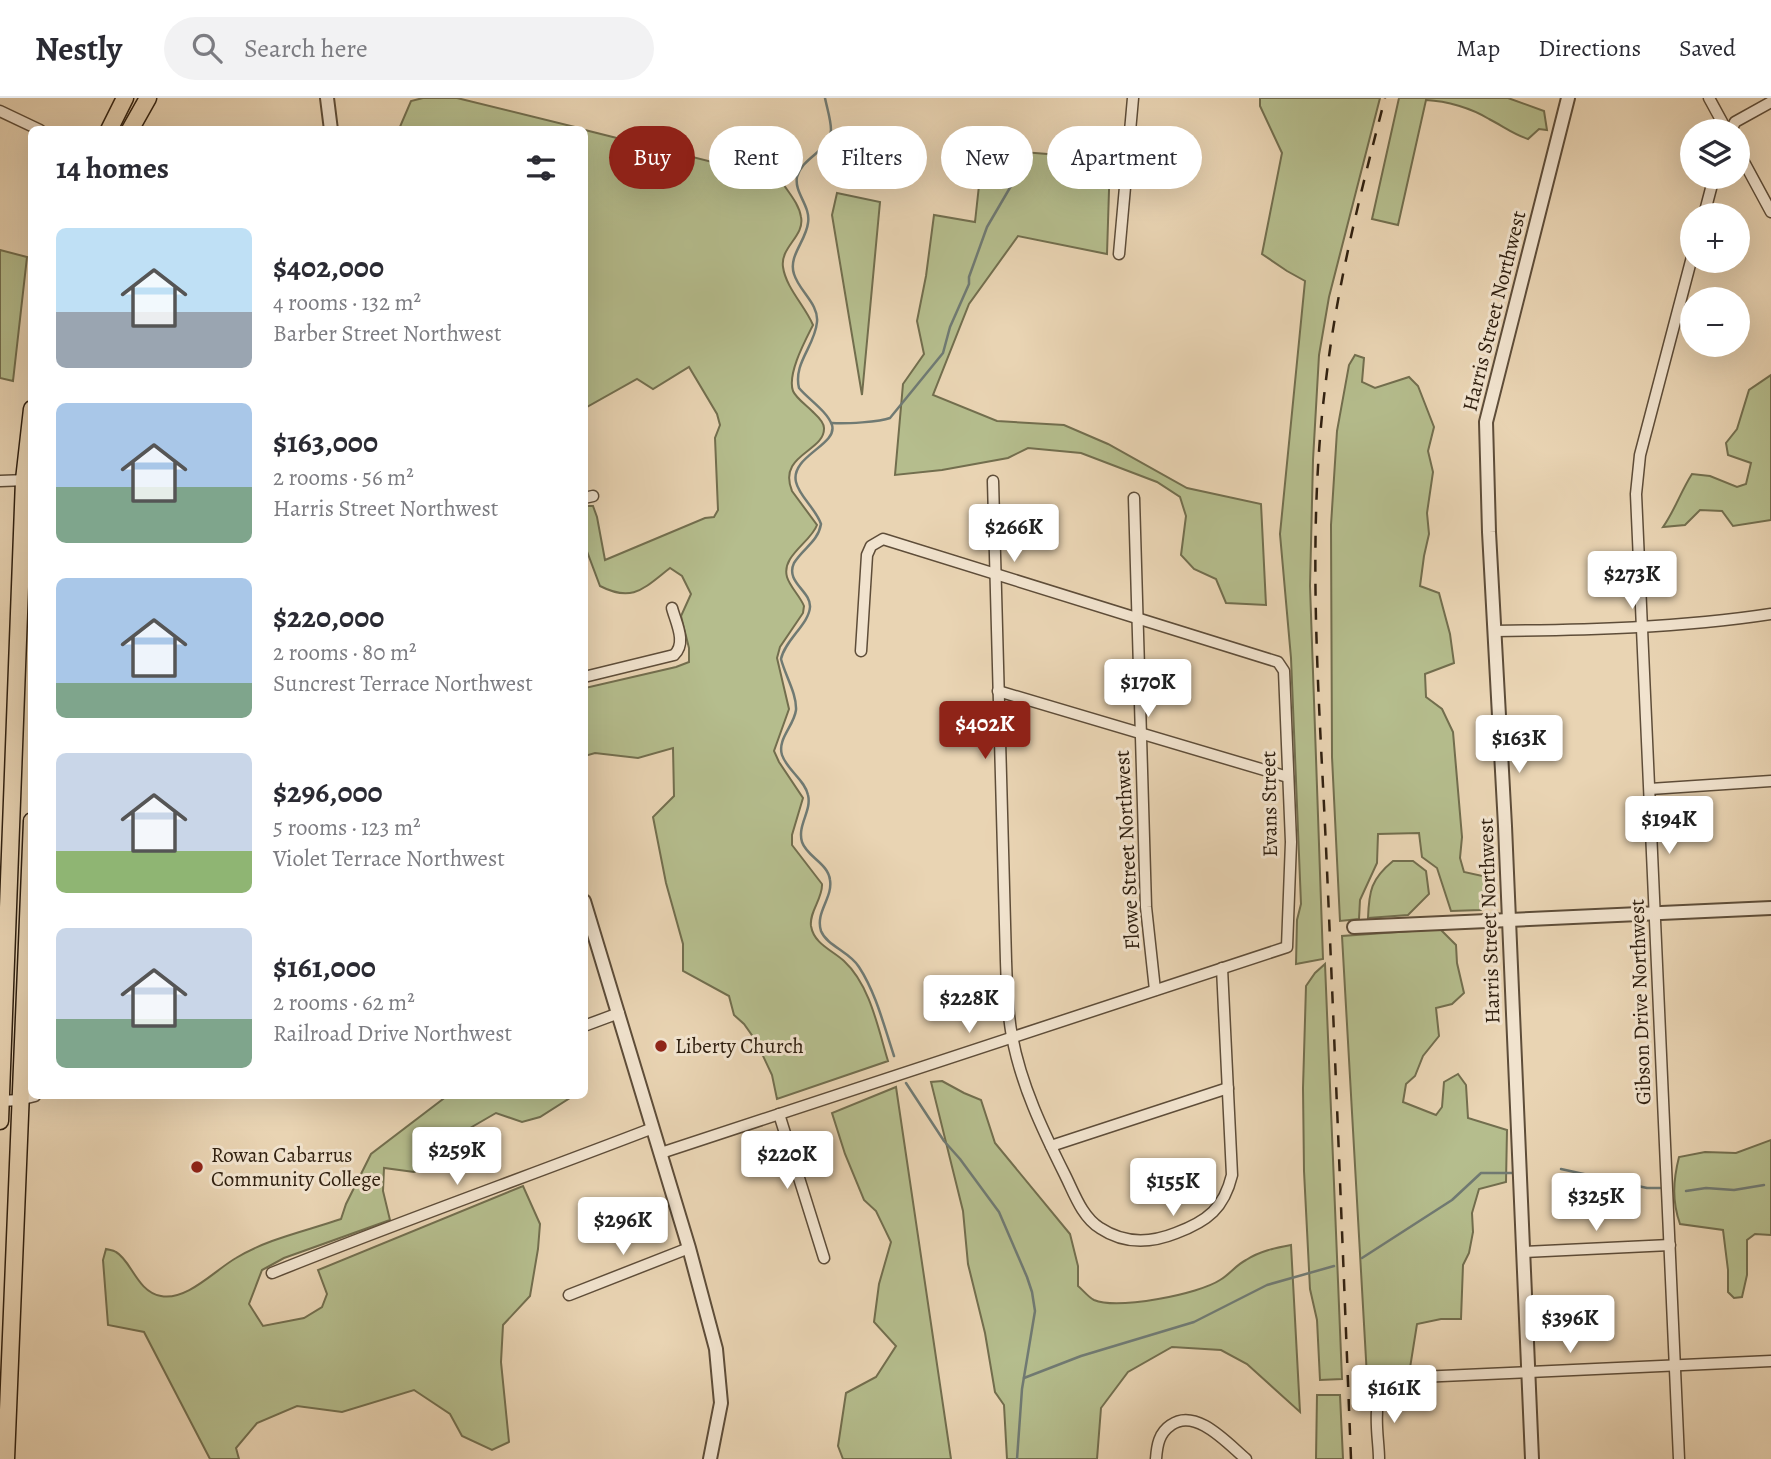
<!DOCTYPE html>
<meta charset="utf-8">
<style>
body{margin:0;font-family:Alegreya,serif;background:#f2f2f3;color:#2b2b33;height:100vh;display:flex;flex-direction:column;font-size:26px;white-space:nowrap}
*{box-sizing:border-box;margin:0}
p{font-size:23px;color:#7c7c81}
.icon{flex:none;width:38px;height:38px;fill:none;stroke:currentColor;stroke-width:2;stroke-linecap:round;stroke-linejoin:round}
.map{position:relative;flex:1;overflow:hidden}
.drawer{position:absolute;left:28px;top:28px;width:560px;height:973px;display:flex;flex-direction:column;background:#fff;border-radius:10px;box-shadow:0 7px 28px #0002}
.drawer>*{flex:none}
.guide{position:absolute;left:609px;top:28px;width:665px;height:63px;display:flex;gap:14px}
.buttons{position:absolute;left:1680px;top:21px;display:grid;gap:14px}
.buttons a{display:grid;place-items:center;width:70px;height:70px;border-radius:50%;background:#fff;box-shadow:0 7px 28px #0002;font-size:35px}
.price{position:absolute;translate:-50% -60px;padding:0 16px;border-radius:7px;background:#fff;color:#222;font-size:23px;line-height:46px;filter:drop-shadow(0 2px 4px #0008)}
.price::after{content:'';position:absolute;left:50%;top:42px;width:21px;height:16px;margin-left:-10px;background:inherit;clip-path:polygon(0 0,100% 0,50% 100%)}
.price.current{background:#8f2418;color:#fff}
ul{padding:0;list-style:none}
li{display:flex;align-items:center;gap:21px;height:175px;padding:0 28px}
li span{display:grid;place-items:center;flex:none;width:196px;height:140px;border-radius:10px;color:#555}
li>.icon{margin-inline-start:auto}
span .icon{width:84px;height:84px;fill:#fffc;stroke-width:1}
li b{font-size:30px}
h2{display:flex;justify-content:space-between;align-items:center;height:84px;padding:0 28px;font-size:30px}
.chip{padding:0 24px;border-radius:32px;background:#fff;box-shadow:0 7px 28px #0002;font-size:24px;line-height:63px}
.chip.current{background:#8f2418;color:#fff}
header{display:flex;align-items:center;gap:42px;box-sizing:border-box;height:98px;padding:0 35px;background:#fff;border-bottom:2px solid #e1e1e2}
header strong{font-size:33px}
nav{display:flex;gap:38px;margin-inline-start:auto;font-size:24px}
.search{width:490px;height:63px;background:#f2f2f3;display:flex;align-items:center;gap:18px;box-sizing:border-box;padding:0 24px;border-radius:38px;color:#7c7c81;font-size:26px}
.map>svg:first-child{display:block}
</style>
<header>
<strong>Nestly</strong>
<div class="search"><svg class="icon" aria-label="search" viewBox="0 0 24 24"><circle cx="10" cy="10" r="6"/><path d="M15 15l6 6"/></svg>Search here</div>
<nav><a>Map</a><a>Directions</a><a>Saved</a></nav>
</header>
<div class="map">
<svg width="1771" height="1361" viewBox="0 0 1771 1361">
<rect width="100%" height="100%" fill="#e9d4b3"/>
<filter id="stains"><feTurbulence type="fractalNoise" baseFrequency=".00286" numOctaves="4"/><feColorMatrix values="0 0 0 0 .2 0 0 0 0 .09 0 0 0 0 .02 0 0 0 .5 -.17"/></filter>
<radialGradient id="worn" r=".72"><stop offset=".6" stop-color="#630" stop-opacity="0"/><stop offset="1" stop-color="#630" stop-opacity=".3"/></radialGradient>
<g fill="#b5bd8d" stroke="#726e4e" stroke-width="2">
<path d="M 423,0 L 457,0 L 583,31 L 399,31 L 411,3 Z"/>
<path d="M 1260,0 L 1380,0 L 1329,199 L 1319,257 L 1313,362 L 1310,488 L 1323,861 L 1296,866 L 1297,822 L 1301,806 L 1291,560 L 1280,436 L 1305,183 L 1287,173 L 1262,156 L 1282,55 L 1260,8 Z"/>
<path d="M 1399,0 L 1508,0 L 1544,13 L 1547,32 L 1539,31 L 1528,41 C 1513,36 1503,28 1489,21 C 1471,10 1447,3 1426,2 L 1398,127 L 1372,121 Z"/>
<path d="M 585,32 L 780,81 C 787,93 799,105 801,119 C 805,138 780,149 783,169 C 786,190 805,208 813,227 C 805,243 787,276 793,293 C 796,300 806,307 812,313 C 816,317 824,323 824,330 C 825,354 777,356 792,393 L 817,427 C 811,444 781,458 787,479 C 790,489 800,498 804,508 L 803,515 L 780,549 L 777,560 L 789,611 L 774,653 L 779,664 L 803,700 L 792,737 L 792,747 L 822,786 C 823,800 809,814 811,828 C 814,846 832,852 844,863 C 870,887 878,930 888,963 L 777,1001 L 772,977 L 756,943 L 744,926 L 734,917 L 729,898 L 683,873 L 683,846 L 666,785 L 653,719 L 674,698 L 673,650 L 638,660 L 595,655 L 585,658 L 585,590 L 676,569 L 689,564 L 689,550 L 681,518 L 691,496 L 682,478 L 670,470 C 644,490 633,505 600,488 L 585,448 L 585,408 L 593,408 L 597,419 L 605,462 L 705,420 L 714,419 L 718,412 L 715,340 L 720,327 L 717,316 L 689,269 L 653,291 L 637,281 L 585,310 Z"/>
<path d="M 983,51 L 1110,61 L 1107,156 L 1018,138 L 969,206 L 933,297 L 997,323 L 1064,327 L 1108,346 L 1187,390 L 1261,406 L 1266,507 L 1226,505 L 1216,481 L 1194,471 L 1181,457 L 1186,418 L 1180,399 L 1157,384 L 1081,355 L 1028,350 L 1008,360 L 942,372 L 895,377 L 903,286 L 924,256 L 917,223 L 926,178 L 934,117 L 975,124 Z"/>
<path d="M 837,95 L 880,104 L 862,297 L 832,117 Z"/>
<path d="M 0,152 L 27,159 L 13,283 L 0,280 Z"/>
<path d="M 1355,257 L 1364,260 L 1362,284 L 1375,290 L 1409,279 L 1418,288 L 1434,329 L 1428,353 L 1433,374 L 1427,415 L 1429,436 L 1424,458 L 1420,488 L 1439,495 L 1450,536 L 1454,565 L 1425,576 L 1426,599 L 1442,611 L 1453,634 L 1462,739 L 1460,760 L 1464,774 L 1487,779 L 1481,812 L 1451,813 L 1437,770 L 1422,759 L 1419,735 L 1378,736 L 1377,765 L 1360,802 L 1359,821 L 1340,823 L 1332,659 L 1331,427 L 1337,333 L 1349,267 Z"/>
<path d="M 1771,277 L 1771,422 L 1733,428 L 1722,413 L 1700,412 L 1685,427 L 1663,429 C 1675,412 1681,393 1692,376 L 1710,378 L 1737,389 L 1746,386 L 1751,365 L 1728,357 L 1726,345 L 1737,331 L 1749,292 Z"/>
<path d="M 1393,763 L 1413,763 L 1426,773 L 1429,796 L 1408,817 L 1368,820 C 1369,793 1371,781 1393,763 Z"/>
<path d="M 1440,831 L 1456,847 L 1457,865 L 1464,895 L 1452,906 L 1436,910 L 1439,938 L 1423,958 L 1415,978 L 1406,986 L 1403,1004 L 1436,1017 L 1442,1009 L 1444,984 L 1458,976 L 1466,987 L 1468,1020 L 1507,1032 L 1506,1084 L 1479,1091 L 1472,1115 L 1473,1134 L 1469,1155 L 1463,1167 L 1461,1221 L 1441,1221 L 1417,1226 L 1410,1270 L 1387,1277 L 1367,1279 L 1342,838 Z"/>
<path d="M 1325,866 L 1342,1281 L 1320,1282 L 1317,1222 L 1310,1191 L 1304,1073 L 1303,990 L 1306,888 L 1315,875 Z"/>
<path d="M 942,983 L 964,995 L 981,1002 L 995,1045 L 1070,1136 L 1078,1168 L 1078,1188 C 1083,1192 1088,1199 1094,1202 C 1118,1212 1199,1196 1220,1182 C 1229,1177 1236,1167 1246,1162 C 1260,1153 1275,1150 1291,1147 L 1300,1314 L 1247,1266 L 1221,1252 L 1172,1249 L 1128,1274 L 1101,1310 L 1097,1361 L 1007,1361 L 1004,1307 L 995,1294 L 985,1235 L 968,1166 L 963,1113 L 931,984 Z"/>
<path d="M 896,989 L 951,1361 L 843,1361 L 838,1348 L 846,1295 L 876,1279 L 896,1248 L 874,1224 L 879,1186 L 891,1144 L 876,1113 L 864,1102 L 845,1056 L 832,1015 Z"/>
<path d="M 447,998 L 573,998 L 540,1019 L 522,1024 L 496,1015 L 465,1033 L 444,1061 L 414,1074 L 384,1070 L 383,1093 L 390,1122 L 284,1160 L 262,1172 L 249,1206 L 263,1228 L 304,1220 L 322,1209 L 327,1196 L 318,1172 L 523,1088 L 540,1126 L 538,1151 L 530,1198 L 503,1227 L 501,1264 L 509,1344 L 492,1352 L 462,1338 L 450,1316 L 414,1292 L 342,1314 L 297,1308 L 257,1325 L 236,1350 L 239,1361 L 210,1361 L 144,1234 L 108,1227 L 103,1162 L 106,1151 C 109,1152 113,1152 116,1154 C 131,1162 137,1194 161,1198 C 187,1203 215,1172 236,1160 C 267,1141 306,1133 341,1121 L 346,1106 L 371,1056 Z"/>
<path d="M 1771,1042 L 1771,1137 L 1755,1136 L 1747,1142 L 1747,1177 L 1742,1199 L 1734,1200 L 1728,1194 L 1728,1172 L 1723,1132 L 1680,1126 C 1672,1103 1673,1083 1679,1059 L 1705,1054 L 1736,1055 Z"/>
<path d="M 1317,1297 L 1340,1297 L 1343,1361 L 1316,1361 Z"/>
</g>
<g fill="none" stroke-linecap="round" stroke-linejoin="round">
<g stroke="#707a73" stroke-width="2.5">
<path d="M 825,0 C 827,10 831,22 831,32 C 829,54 802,59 797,79 C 794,95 811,108 808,125 C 806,143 788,158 794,176 C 799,193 819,206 817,224 C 815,248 793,265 799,290 C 808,301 827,313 832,327 C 838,347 790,358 796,384 C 799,398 816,411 821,426 C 818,444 803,450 794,465 C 785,484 811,493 810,509 C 809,526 785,542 781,561 C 785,577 797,596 796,612 C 794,628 777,641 782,657 C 787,672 805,682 808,697 C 812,713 797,727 802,744 C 807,759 828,765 830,782 C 833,800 815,814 821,833 C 827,848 850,854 859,869 C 876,895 884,928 894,958"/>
<path d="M 832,325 C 845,326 880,324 890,320 L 943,255 L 950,229 L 969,186 L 969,179 L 987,129 L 1018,76"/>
<path d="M 906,985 L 944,1043 L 960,1061 L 999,1114 L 1027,1179 L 1032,1194 L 1035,1213 L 1022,1291 L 1017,1361"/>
<path d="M 1561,1071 L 1647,1090 L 1660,1090"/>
<path d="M 1686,1093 L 1706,1090 L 1734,1092 L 1764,1087"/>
<path d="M 1362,1160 L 1452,1102 L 1481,1075 L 1512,1075"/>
<path d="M 1024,1280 L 1081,1258 L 1194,1224 L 1267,1187 L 1334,1168"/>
</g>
<g stroke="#5e4d39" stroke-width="13">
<g id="minor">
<path d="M 1709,0 L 1727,33"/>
<path d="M 0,13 L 40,32"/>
<path d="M 1731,33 L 1735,24 L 1771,4"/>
<path d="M 1738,53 L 1771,114"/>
<path d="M 1704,117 L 1714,79"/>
<path d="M 1119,156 L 1133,0"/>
<path d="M 0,383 L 27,382"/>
<path d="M 993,383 L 1006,863 C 1007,888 1007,913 1012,938 C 1021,987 1043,1033 1065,1077 C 1074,1095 1082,1119 1100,1130 C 1124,1146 1151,1145 1176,1135 C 1208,1123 1224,1110 1232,1077 L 1222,870"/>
<path d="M 584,400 L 593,398"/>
<path d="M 1134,400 L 1146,809 L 1155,892"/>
<path d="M 1494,533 C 1586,532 1680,530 1771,516"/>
<path d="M 584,579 L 674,557 C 687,545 676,525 672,510"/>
<path d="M 998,593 L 1288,679"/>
<path d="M 1650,691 L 1771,683"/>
<path d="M 584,928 L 619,915"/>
<path d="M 1,1003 L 19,1002 L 35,998"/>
<path d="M 779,1016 L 824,1160"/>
<path d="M 1051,1048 L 1228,990"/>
<path d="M 661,1055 L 1287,849 L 1291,744 L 1284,573 L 1278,564 L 883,441 L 871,448 L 867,457 L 861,553"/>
<path d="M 1524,1154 L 1670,1147"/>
<path d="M 272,1175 C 399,1124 526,1079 653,1030"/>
<path d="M 569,1197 L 689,1150"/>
<path d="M 1156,1361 C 1157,1347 1159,1335 1171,1327 C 1196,1309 1228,1346 1246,1361"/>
<path d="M 1379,1361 C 1379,1335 1367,1292 1397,1280 L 1771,1263"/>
<path d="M 1679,1361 L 1636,396 L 1640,357 L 1692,159"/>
</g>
</g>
<g stroke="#5e4d39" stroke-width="16">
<g id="tertiary">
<path d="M 327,0 L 331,32"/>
<path d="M 584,803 L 689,1150 L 716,1251 L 721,1305 L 710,1361"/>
<path d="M 1354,829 L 1771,810"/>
<path d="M 1532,1361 L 1505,728 L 1489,434 L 1486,324 L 1568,0"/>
</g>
</g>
<g stroke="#302010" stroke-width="19">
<g id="trunk">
<path d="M 109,32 L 125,0"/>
<path d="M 130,32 L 148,0"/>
<path d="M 0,1023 L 24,382 L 32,311"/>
<path d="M 6,1361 L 32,723"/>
</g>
</g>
<use href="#minor" stroke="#f1e3ce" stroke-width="10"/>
<use href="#tertiary" stroke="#f1e3ce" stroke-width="12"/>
<use href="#trunk" stroke="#e9d4b3" stroke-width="16"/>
<path stroke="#302010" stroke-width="2.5" stroke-dasharray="12 12" stroke-linecap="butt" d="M 1351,1361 C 1343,1157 1335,953 1326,749 C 1319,595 1306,437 1326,282 C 1337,187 1361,93 1385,0"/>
</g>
<g fill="#8f2418" stroke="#f1e3ce" stroke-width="2.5">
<circle cx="661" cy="948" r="7"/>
<circle cx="197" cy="1069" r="7"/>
</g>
<g text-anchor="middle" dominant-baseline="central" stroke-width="6" stroke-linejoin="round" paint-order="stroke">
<g font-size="21" fill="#302010" stroke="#f1e3ce">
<text transform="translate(1494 213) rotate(-76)">Harris Street Northwest</text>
<text transform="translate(1269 706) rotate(-91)">Evans Street</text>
<text transform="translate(1127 752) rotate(-93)">Flowe Street Northwest</text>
<text transform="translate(1489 823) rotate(-92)">Harris Street Northwest</text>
<text transform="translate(1640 904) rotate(-92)">Gibson Drive Northwest</text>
</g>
<g font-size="21" fill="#302010" stroke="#f1e3ce" text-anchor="start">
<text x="675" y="948">Liberty Church</text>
<text x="211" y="1057">Rowan Cabarrus<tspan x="211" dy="24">Community College</tspan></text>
</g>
</g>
<rect width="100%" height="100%" filter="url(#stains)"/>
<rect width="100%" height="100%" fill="url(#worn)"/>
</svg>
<div class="buttons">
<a><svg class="icon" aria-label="layers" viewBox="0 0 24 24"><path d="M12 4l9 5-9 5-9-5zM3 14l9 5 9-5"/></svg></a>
<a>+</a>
<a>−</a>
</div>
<b class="price" style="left:1014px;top:466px">$266K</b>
<b class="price" style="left:1632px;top:513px">$273K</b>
<b class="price" style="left:1148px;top:621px">$170K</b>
<b class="price current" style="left:985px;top:663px">$402K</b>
<b class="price" style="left:1519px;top:677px">$163K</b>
<b class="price" style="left:1669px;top:758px">$194K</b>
<b class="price" style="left:969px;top:937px">$228K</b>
<b class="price" style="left:457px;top:1089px">$259K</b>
<b class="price" style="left:787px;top:1093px">$220K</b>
<b class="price" style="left:1173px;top:1120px">$155K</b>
<b class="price" style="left:1596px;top:1135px">$325K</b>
<b class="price" style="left:623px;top:1159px">$296K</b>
<b class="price" style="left:1570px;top:1257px">$396K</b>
<b class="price" style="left:1394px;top:1327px">$161K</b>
<div class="guide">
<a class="chip current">Buy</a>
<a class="chip">Rent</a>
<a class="chip">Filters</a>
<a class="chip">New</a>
<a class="chip">Apartment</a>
</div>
<section class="drawer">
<h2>14 homes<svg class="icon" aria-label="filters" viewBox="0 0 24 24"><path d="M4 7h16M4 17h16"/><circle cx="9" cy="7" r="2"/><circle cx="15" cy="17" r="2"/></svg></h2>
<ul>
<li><span style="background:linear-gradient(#bfe0f5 60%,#9aa5b1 0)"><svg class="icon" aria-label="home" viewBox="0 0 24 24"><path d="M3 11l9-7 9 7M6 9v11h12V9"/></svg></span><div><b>$402,000</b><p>4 rooms · 132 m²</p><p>Barber Street Northwest</p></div></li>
<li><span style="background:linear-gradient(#a9c7e8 60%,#7fa58c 0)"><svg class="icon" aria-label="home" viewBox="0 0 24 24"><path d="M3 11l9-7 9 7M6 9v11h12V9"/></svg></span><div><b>$163,000</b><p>2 rooms · 56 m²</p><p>Harris Street Northwest</p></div></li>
<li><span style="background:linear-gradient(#a9c7e8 75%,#7fa58c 0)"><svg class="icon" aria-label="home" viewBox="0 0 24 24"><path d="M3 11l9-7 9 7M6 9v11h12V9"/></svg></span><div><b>$220,000</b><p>2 rooms · 80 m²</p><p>Suncrest Terrace Northwest</p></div></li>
<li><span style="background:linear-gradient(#c9d6e8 70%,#8fb573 0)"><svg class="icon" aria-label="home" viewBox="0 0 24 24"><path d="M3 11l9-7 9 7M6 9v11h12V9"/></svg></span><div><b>$296,000</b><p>5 rooms · 123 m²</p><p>Violet Terrace Northwest</p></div></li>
<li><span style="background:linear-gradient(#c9d6e8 65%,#7fa58c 0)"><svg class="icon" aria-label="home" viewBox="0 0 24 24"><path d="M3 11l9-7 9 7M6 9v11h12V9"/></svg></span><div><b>$161,000</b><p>2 rooms · 62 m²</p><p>Railroad Drive Northwest</p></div></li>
</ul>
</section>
</div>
